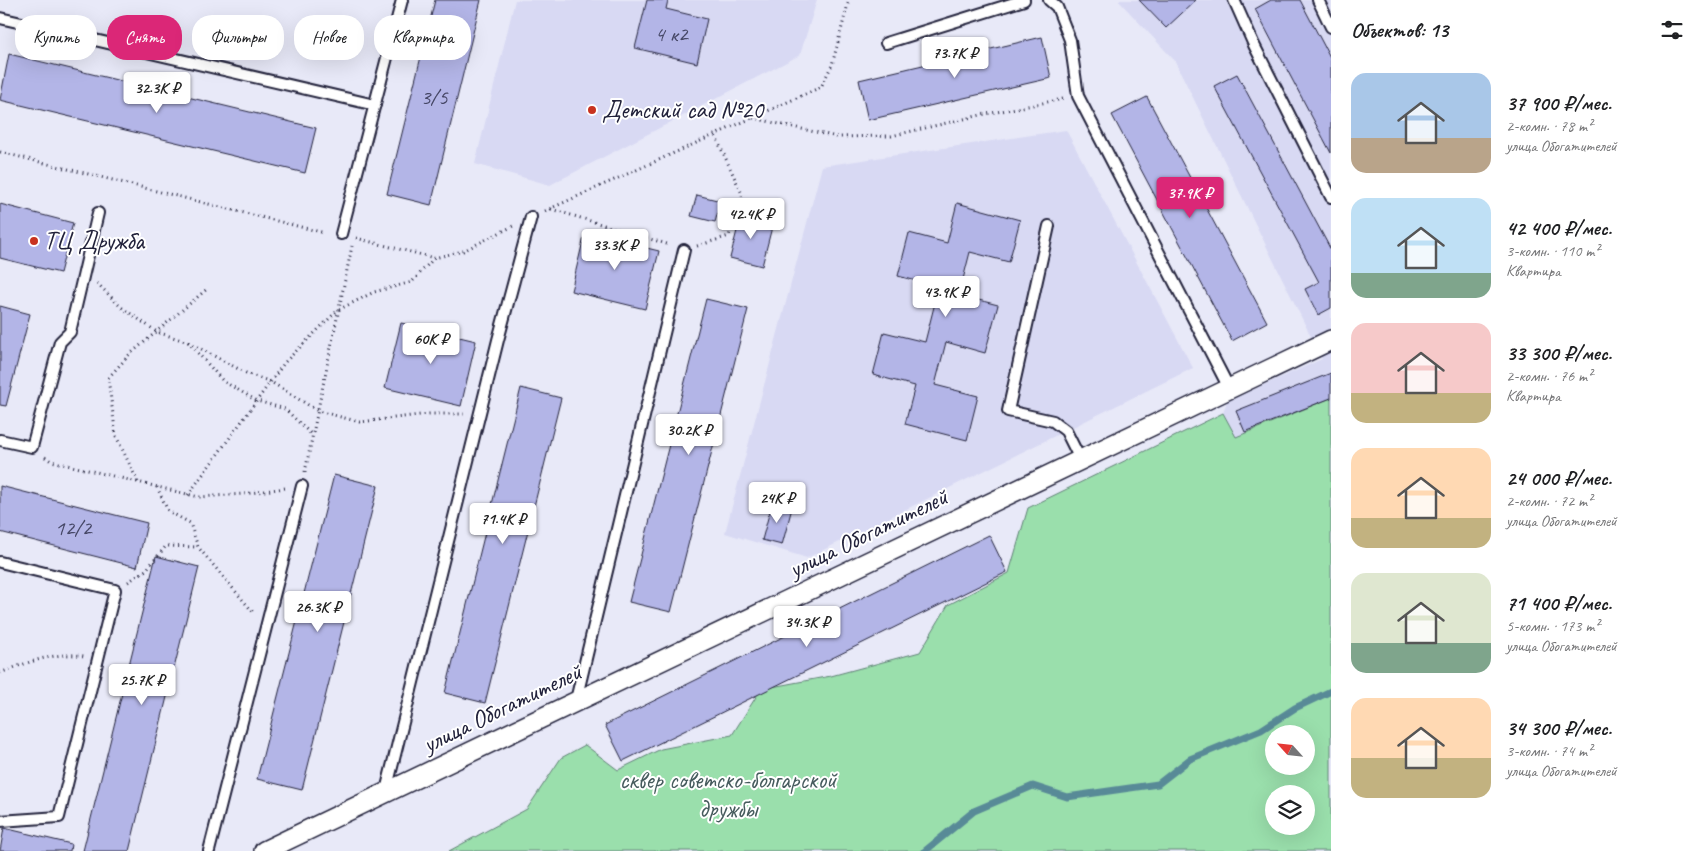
<!DOCTYPE html>
<html lang="ru">
<meta charset="utf-8">
<style>
body{margin:0;font-family:Caveat,sans-serif;background:#f6f6f6;color:#202124;height:100vh;display:flex;flex-direction:column;font-size:19px;white-space:nowrap}
*{box-sizing:border-box;margin:0}
p{font-size:16px;color:#757577}
.icon{flex:none;width:28px;height:28px;fill:none;stroke:currentColor;stroke-width:2;stroke-linecap:round;stroke-linejoin:round}
.map{position:relative;flex:1;overflow:hidden}
.details{display:flex;flex-direction:column;background:#fff;width:375px}
.details>*{flex:none}
.banner{position:absolute;left:15px;top:15px;width:475px;height:45px;display:flex;gap:10px}
.needle{width:32px;rotate:297deg}
.buttons{position:absolute;left:1265px;top:725px;display:grid;gap:10px}
.buttons a{display:grid;place-items:center;width:50px;height:50px;border-radius:50%;background:#fff;box-shadow:0 5px 20px #0002;font-size:25px}
.price{position:absolute;translate:-50% -42px;padding:0 11px;border-radius:5px;background:#fff;color:#222;font-size:16px;line-height:32px;filter:drop-shadow(0 1px 2px #0008)}
.price::after{content:'';position:absolute;left:50%;top:30px;width:15px;height:11px;margin-left:-8px;background:inherit;clip-path:polygon(0 0,100% 0,50% 100%)}
.price.on{background:#db2777;color:#fff}
ul{padding:0;list-style:none}
li{display:flex;align-items:center;gap:15px;height:125px;padding:0 20px}
li span{display:grid;place-items:center;flex:none;width:140px;height:100px;border-radius:15px;color:#555}
li>.icon{margin-inline-start:auto}
span .icon{width:60px;height:60px;fill:#fffc;stroke-width:1}
li b{font-size:21px}
h2{display:flex;justify-content:space-between;align-items:center;height:60px;padding:0 20px;font-size:21px}
.pill{padding:0 18px;border-radius:20px;background:#fff;box-shadow:0 5px 20px #0002;font-size:18px;line-height:45px}
.pill.on{background:#db2777;color:#fff}
main{display:flex;flex:1;min-height:0}
.map>svg:first-child{display:block}
</style>
<main>
<div class="map">
<svg width="1331" height="851" viewBox="0 0 1331 851">
<rect width="100%" height="100%" fill="#e8e9f8"/>
<filter id="ink" filterUnits="userSpaceOnUse"><feTurbulence type="fractalNoise" baseFrequency=".02" numOctaves="2"/><feDisplacementMap in="SourceGraphic" scale="10" xChannelSelector="R" yChannelSelector="G"/><feConvolveMatrix kernelMatrix="1 2 1 2 8 2 1 2 1" color-interpolation-filters="sRGB"/></filter>
<g filter="url(#ink)">
<g fill="#d8d9f3">
<path d="M 515,0 L 817,0 L 800,55 L 550,185 L 475,164 Z"/>
<path d="M 1118,0 L 1331,0 L 1331,398 L 1236,437 L 1223,413 L 1227,401 L 1322,359 L 1175,61 Z"/>
<path d="M 1066,130 L 1193,368 L 807,558 L 725,533 L 822,166 Z"/>
</g>
<path fill="#9adfac" stroke="#5e8074" fill-rule="evenodd" d="M 1331,398 L 1331,851 L 449,851 L 527,809 L 561,758 L 585,745 L 618,770 L 661,749 L 732,735 L 761,689 L 831,676 L 920,652 L 948,605 L 1009,573 L 1028,508 L 1223,413 L 1236,437 ZM 1274,734 L 1306,734 L 1306,766 L 1274,766 ZM 1274,794 L 1306,794 L 1306,826 L 1274,826 Z"/>
<g fill="none" stroke-linecap="round" stroke-linejoin="round">
<path stroke="#598a97" stroke-width="7" d="M 925,851 L 974,811 L 1033,786 L 1067,797 L 1158,784 L 1190,759 L 1261,730 L 1295,708 L 1331,691"/>
</g>
<g fill="#b3b5e7" stroke="#22223b">
<path d="M 435,0 L 481,0 L 431,205 L 387,194 Z"/>
<path d="M 647,0 L 668,0 L 666,9 L 707,19 L 697,63 L 635,48 Z"/>
<path d="M 1139,0 L 1196,0 L 1166,28 Z"/>
<path d="M 1271,0 L 1300,0 L 1331,59 L 1331,153 L 1255,9 Z"/>
<path d="M 1042,37 L 1051,78 L 868,120 L 859,80 Z"/>
<path d="M 9,54 L 316,128 L 305,173 L 0,100 Z"/>
<path d="M 1237,74 L 1331,250 L 1331,308 L 1318,315 L 1305,289 L 1319,282 L 1214,86 Z"/>
<path d="M 1147,97 L 1267,322 L 1232,341 L 1112,115 Z"/>
<path d="M 697,195 L 721,201 L 715,222 L 691,216 Z"/>
<path d="M 957,203 L 1020,220 L 1009,262 L 970,252 L 959,295 L 998,305 L 985,353 L 946,342 L 935,385 L 978,396 L 967,440 L 905,424 L 915,386 L 873,375 L 884,332 L 925,342 L 939,287 L 898,276 L 909,233 L 947,243 Z"/>
<path d="M 0,204 L 73,223 L 60,273 L 0,258 Z"/>
<path d="M 741,215 L 773,223 L 762,266 L 730,258 Z"/>
<path d="M 585,233 L 659,251 L 645,309 L 571,291 Z"/>
<path d="M 706,299 L 748,309 L 671,612 L 629,602 Z"/>
<path d="M 0,306 L 30,314 L 6,406 L 0,405 Z"/>
<path d="M 401,323 L 476,341 L 461,406 L 385,388 Z"/>
<path d="M 1331,373 L 1331,398 L 1245,432 L 1236,411 Z"/>
<path d="M 521,388 L 561,398 L 485,703 L 445,693 Z"/>
<path d="M 334,475 L 378,486 L 302,790 L 257,779 Z"/>
<path d="M 0,486 L 147,523 L 137,567 L 0,532 Z"/>
<path d="M 772,503 L 792,508 L 782,545 L 762,540 Z"/>
<path d="M 989,535 L 1007,572 L 623,761 L 605,725 Z"/>
<path d="M 156,556 L 199,567 L 129,851 L 83,851 Z"/>
<path d="M 4,828 L 71,844 L 70,851 L 0,851 Z"/>
</g>
<g fill="none" stroke-linecap="round" stroke-linejoin="round">
<g stroke="#22223b" stroke-width="14">
<g id="lane">
<path d="M 1049,0 L 1057,7 L 1070,40 L 1078,96 L 1229,388"/>
<path d="M 1234,0 L 1254,45 L 1331,197"/>
<path d="M 1318,0 L 1331,27"/>
<path d="M 0,18 L 375,105"/>
<path d="M 886,43 L 1024,0"/>
<path d="M 1049,226 L 1008,411 L 1053,421 L 1066,431 L 1080,459"/>
<path d="M 341,234 L 402,0"/>
<path d="M 0,440 L 32,447 L 60,342 L 70,332 L 98,213"/>
<path d="M 0,562 L 115,590 L 59,817 L 0,821"/>
<path d="M 576,700 L 684,250"/>
<path d="M 386,791 L 498,340 L 531,217"/>
<path d="M 209,851 L 302,486"/>
</g>
</g>
<g stroke="#22223b" stroke-width="22">
<path id="street" d="M 264,851 L 1331,340"/>
</g>
<g stroke="#22223b" stroke-width="3" stroke-dasharray="1 4" stroke-linecap="butt">
<path d="M 753,118 L 837,137 L 891,136 L 981,115 L 1063,99"/>
<path d="M 0,152 L 325,233"/>
<path d="M 551,209 L 670,245"/>
<path d="M 545,211 L 821,87 L 832,65 L 849,0"/>
<path d="M 356,238 L 434,258 L 463,251 L 513,226"/>
<path d="M 697,246 L 729,236 L 742,194 L 715,135"/>
<path d="M 97,283 L 121,307 L 157,332 L 188,342 L 223,381 L 257,401 L 285,409 L 312,435"/>
<path d="M 188,342 L 246,373 L 271,382 L 318,411 L 360,422 L 429,414 L 464,414"/>
<path d="M 45,457 L 51,461 L 199,497 L 244,494 L 285,488"/>
<path d="M 305,472 L 352,246"/>
<path d="M 138,482 L 116,436 L 108,378 L 129,355 L 207,289"/>
<path d="M 157,487 L 168,511 L 190,523 L 198,547 L 253,612"/>
<path d="M 188,495 L 285,362 L 338,310 L 374,292 L 412,282 L 434,258"/>
<path d="M 128,582 L 146,570 L 166,546 L 198,547"/>
<path d="M 0,673 C 26,663 56,651 84,656"/>
</g>
<use href="#lane" stroke="#fff" stroke-width="10"/>
<use href="#street" stroke="#fff" stroke-width="19"/>
</g>
</g>
<g fill="#c8321e" stroke="#fff" stroke-width="2">
<circle cx="592" cy="110" r="5"/>
<circle cx="34" cy="241" r="5"/>
</g>
<g text-anchor="middle" dominant-baseline="central" stroke-width="4" stroke-linejoin="round" paint-order="stroke">
<g font-size="22" fill="#464766">
<text x="671" y="34">4 к2</text>
<text x="434" y="97">3/5</text>
<text x="73" y="528">12/2</text>
</g>
<g font-size="25" fill="#22223b" stroke="#fff" text-anchor="start">
<text x="602" y="110">Детский сад №20</text>
<text x="44" y="241">ТЦ Дружба</text>
</g>
<g font-size="25" fill="#22223b" stroke="#fff">
<text transform="translate(868 533) rotate(-26)">улица Обогатителей</text>
<text transform="translate(502 708) rotate(-26)">улица Обогатителей</text>
</g>
<g font-size="25" fill="#465b5d" stroke="#fff">
<text x="728" y="780">сквер советско-болгарской<tspan x="728" dy="29">дружбы</tspan></text>
</g>
</g>
</svg>
<div class="buttons">
<a><svg class="needle" viewBox="-14 -14 28 28"><path d="M0-13l5 13h-10z" fill="#e53935"/><path d="M0 13l5-13h-10z" fill="#757577"/></svg></a>
<a><svg class="icon" aria-label="layers" viewBox="0 0 24 24"><path d="M12 4l9 5-9 5-9-5zM3 14l9 5 9-5"/></svg></a>
</div>
<b class="price" style="left:955px;top:79px">73.7K ₽</b>
<b class="price" style="left:157px;top:114px">32.3K ₽</b>
<b class="price on" style="left:1190px;top:219px">37.9K ₽</b>
<b class="price" style="left:751px;top:240px">42.4K ₽</b>
<b class="price" style="left:615px;top:271px">33.3K ₽</b>
<b class="price" style="left:946px;top:318px">43.9K ₽</b>
<b class="price" style="left:431px;top:365px">60K ₽</b>
<b class="price" style="left:689px;top:456px">30.2K ₽</b>
<b class="price" style="left:777px;top:524px">24K ₽</b>
<b class="price" style="left:503px;top:545px">71.4K ₽</b>
<b class="price" style="left:318px;top:633px">26.3K ₽</b>
<b class="price" style="left:807px;top:648px">34.3K ₽</b>
<b class="price" style="left:142px;top:706px">25.7K ₽</b>
<div class="banner">
<a class="pill">Купить</a>
<a class="pill on">Снять</a>
<a class="pill">Фильтры</a>
<a class="pill">Новое</a>
<a class="pill">Квартира</a>
</div>
</div>
<section class="details">
<h2>Объектов: 13<svg class="icon" aria-label="filters" viewBox="0 0 24 24"><path d="M4 7h16M4 17h16"/><circle cx="9" cy="7" r="2"/><circle cx="15" cy="17" r="2"/></svg></h2>
<ul>
<li><span style="background:linear-gradient(#a9c7e8 65%,#b9a48a 0)"><svg class="icon" aria-label="home" viewBox="0 0 24 24"><path d="M3 11l9-7 9 7M6 9v11h12V9"/></svg></span><div><b>37 900 ₽/мес.</b><p>2-комн. · 78 m²</p><p>улица Обогатителей</p></div></li>
<li><span style="background:linear-gradient(#bfe0f5 75%,#7fa58c 0)"><svg class="icon" aria-label="home" viewBox="0 0 24 24"><path d="M3 11l9-7 9 7M6 9v11h12V9"/></svg></span><div><b>42 400 ₽/мес.</b><p>3-комн. · 110 m²</p><p>Квартира</p></div></li>
<li><span style="background:linear-gradient(#f6c9c9 70%,#c2b280 0)"><svg class="icon" aria-label="home" viewBox="0 0 24 24"><path d="M3 11l9-7 9 7M6 9v11h12V9"/></svg></span><div><b>33 300 ₽/мес.</b><p>2-комн. · 76 m²</p><p>Квартира</p></div></li>
<li><span style="background:linear-gradient(#ffd9b3 70%,#c2b280 0)"><svg class="icon" aria-label="home" viewBox="0 0 24 24"><path d="M3 11l9-7 9 7M6 9v11h12V9"/></svg></span><div><b>24 000 ₽/мес.</b><p>2-комн. · 72 m²</p><p>улица Обогатителей</p></div></li>
<li><span style="background:linear-gradient(#dfe7d0 70%,#7fa58c 0)"><svg class="icon" aria-label="home" viewBox="0 0 24 24"><path d="M3 11l9-7 9 7M6 9v11h12V9"/></svg></span><div><b>71 400 ₽/мес.</b><p>5-комн. · 173 m²</p><p>улица Обогатителей</p></div></li>
<li><span style="background:linear-gradient(#ffd9b3 60%,#c2b280 0)"><svg class="icon" aria-label="home" viewBox="0 0 24 24"><path d="M3 11l9-7 9 7M6 9v11h12V9"/></svg></span><div><b>34 300 ₽/мес.</b><p>3-комн. · 74 m²</p><p>улица Обогатителей</p></div></li>
</ul>
</section>
</main>
